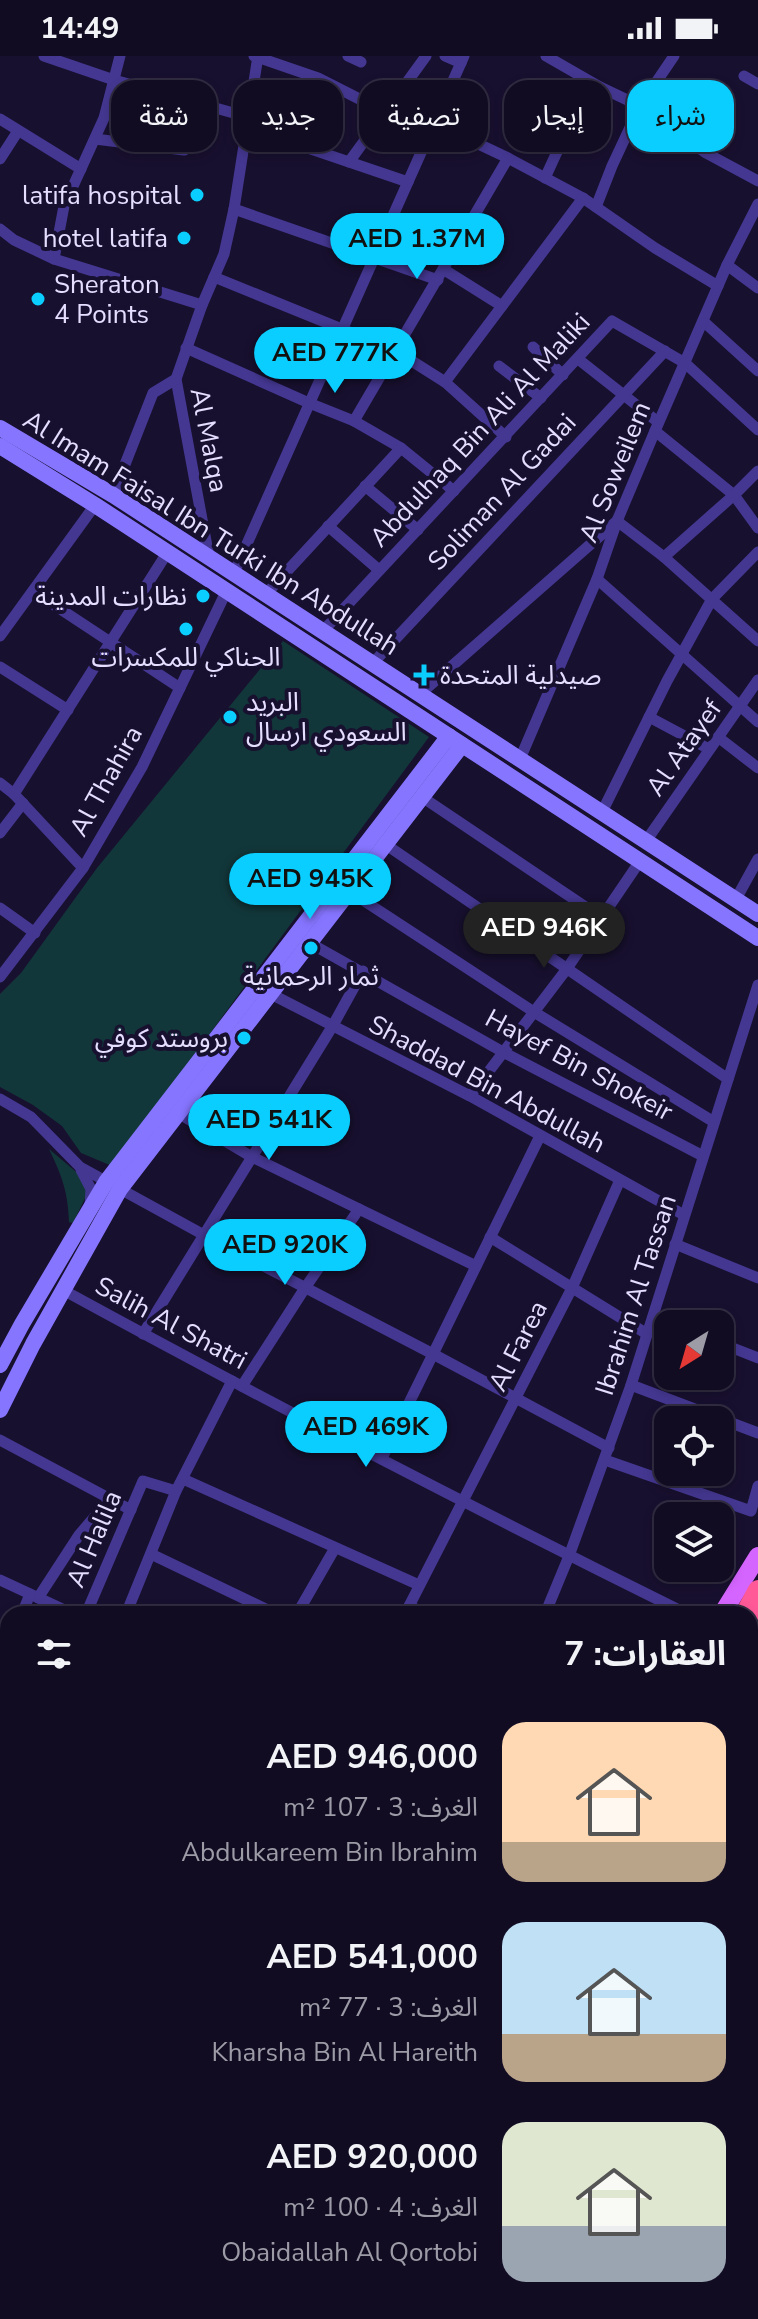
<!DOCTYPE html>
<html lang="ar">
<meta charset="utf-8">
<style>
body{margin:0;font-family:"Nunito Sans","Noto Sans Arabic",sans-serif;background:#1f1a30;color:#f1f3f6;direction:rtl;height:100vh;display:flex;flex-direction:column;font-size:30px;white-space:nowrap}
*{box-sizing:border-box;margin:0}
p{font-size:26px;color:#9c9ba6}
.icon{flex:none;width:44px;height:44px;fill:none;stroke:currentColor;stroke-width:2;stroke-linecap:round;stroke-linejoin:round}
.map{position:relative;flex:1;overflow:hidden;direction:ltr}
.side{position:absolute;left:0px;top:1550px;width:758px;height:714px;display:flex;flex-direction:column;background:#120c23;border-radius:24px 24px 0 0;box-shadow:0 4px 12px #0003,0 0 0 2px #312c41;direction:rtl}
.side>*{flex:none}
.banner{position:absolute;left:24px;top:24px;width:710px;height:72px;direction:rtl;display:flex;gap:16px}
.needle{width:52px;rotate:217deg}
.buttons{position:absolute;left:654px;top:1254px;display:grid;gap:16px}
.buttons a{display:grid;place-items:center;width:80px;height:80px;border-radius:16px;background:#120c23;box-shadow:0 4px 12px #0003,0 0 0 2px #312c41;font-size:40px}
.price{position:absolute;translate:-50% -68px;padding:0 18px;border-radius:28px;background:#0aceff;color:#111;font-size:26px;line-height:52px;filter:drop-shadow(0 2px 4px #0008)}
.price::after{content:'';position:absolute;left:50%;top:48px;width:24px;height:18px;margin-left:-12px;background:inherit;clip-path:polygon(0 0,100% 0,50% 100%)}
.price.current{background:#222;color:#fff}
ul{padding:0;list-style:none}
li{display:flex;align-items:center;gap:24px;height:200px;padding:0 32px}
li span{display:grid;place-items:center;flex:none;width:224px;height:160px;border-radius:24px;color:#555}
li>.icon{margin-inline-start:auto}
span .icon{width:96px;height:96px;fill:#fffc;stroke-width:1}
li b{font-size:34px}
h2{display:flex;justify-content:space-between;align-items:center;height:96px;padding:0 32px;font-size:34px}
.chip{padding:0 28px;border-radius:24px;background:#120c23;box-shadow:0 4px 12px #0003,0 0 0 2px #312c41;font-size:28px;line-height:72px}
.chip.current{background:#0aceff;color:#111}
.status{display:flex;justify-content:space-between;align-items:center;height:56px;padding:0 40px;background:#120c23;direction:ltr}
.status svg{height:22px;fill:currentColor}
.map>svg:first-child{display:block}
</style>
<div class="status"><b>14:49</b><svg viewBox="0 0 49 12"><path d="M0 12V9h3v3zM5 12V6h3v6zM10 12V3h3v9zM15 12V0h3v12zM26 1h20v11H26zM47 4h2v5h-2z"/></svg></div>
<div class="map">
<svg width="758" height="2263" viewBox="0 0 758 2263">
<rect width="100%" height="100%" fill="#18102f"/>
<g fill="#12373a">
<path d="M 283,585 L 429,681 L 112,1110 L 81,1097 L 62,1070 L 33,1049 L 0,1031 L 0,938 L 21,917 L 97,812 Z"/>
<path d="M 49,1093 L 81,1120 L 88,1136 L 73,1167 L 69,1166 C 68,1136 62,1120 49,1093 Z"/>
</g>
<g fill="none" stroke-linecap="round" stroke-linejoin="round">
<g stroke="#443791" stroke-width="11">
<path d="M 44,0 L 114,24 L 248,61"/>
<path d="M 254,0 L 318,22 L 385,56"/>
<path d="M 348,0 L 361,6"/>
<path d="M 445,0 L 461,7"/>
<path d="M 546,0 L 600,31 L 640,50 L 706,97 L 758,125"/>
<path d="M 744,20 L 758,28"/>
<path d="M 394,44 L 434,67 L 508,102 L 583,142 L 655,192 L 718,230"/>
<path d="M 0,63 L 81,113"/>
<path d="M 246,71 L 408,126"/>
<path d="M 95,83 L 184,94 L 195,46"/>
<path d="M 0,103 L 18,75"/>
<path d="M 349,106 L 426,0"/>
<path d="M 545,122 L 562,85 L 600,31"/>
<path d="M 596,151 L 612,110 L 640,50 L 674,0"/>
<path d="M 234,153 L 438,224"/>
<path d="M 0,173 L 14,184 L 54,203 L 202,249"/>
<path d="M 54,203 L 64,150 L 104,62 L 120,0"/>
<path d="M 727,209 L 758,232"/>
<path d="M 443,213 L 502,250"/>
<path d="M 214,221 L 396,295 L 445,326 L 506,381"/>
<path d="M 703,265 L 758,315"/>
<path d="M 533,291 L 563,319"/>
<path d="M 186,292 L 309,347 L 354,365 L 401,392 L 454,435"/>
<path d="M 578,303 L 658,366"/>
<path d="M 499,310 L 541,342"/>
<path d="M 176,323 L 209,501"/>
<path d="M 445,326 L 583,142"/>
<path d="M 354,365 L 508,102"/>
<path d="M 655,375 L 734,439 L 758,472"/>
<path d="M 365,430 L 418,474"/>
<path d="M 113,439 L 153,337 L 176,323 L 202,249 L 224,198 L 234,153 L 258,0"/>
<path d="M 328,470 L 379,514"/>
<path d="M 664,501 L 734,439 L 758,415"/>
<path d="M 234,517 L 464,0"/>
<path d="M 597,523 L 758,666"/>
<path d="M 33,535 L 180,632"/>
<path d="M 266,538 L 401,392"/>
<path d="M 323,575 L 612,265 L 685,307 L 758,374"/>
<path d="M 0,580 L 95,449"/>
<path d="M 373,607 L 665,295"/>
<path d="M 0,611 L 68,654"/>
<path d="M 420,638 L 617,465 L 664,501 L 758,585"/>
<path d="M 649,661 L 709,693"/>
<path d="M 718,681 L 758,712"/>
<path d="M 520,703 L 597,523 L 617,465 L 655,375 L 727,209 L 758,148"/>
<path d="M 0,727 L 14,738 L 83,812"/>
<path d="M 14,738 L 167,497"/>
<path d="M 422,741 L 602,862"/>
<path d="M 602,756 L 667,625 L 712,543 L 758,496"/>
<path d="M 0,777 L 23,747"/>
<path d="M 646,785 L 758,624"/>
<path d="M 385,788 L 728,1023"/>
<path d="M 349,835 L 534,956 L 714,1066"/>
<path d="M 736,843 L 758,803"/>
<path d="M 0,852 L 35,877"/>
<path d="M 308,886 L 503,996 L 703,1100"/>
<path d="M 0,921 L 83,812 L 142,711 L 226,536"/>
<path d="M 269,937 L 470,1040 L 684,1159"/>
<path d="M 470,1040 L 566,914 L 640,805"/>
<path d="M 0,1043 L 31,1061 L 80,1111 L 204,1179 L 433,1298 L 609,1392"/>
<path d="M 178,1057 L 252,1101 L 476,1210"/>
<path d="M 81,1114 L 91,1133 L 90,1150"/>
<path d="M 490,1181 L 647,1278"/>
<path d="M 675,1188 L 758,1222"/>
<path d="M 63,1234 C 268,1346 477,1454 687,1558"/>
<path d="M 653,1261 L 672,1268"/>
<path d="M 143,1278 L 332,971 L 363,915"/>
<path d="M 720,1287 L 758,1302"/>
<path d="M 631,1329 L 758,1377"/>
<path d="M 242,1330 L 305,1232 L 359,1153"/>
<path d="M 0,1384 L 131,1454"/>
<path d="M 382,1402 L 540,1080"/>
<path d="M 605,1404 L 751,1455 L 758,1430"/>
<path d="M 183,1423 L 419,1529"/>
<path d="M 151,1498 L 276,1558"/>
<path d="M 0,1524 L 73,1558"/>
<path d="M 38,1542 L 79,1479 L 109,1444"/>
<path d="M 409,1550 L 428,1558"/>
<path d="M 22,1558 L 30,1538"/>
<path d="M 86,1558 L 143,1425 L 176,1435"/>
<path d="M 126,1558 L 176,1435 L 232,1325"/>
<path d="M 297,1558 L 335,1492"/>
<path d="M 405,1558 L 572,1232 L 620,1124"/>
<path d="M 545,1558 L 569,1500 L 631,1329 L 758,929"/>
<path d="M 0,1618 L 8,1596"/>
<path d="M 0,1624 L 8,1637"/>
<path d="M 0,1674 L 8,1686"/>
<path d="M 750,1768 L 758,1756"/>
<path d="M 750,1880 L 758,1883"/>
<path d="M 0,1978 L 8,1958"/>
<path d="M 750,2014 L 758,1997"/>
<path d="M 0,2080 L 8,2082"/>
<path d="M 750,2127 L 758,2129"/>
<path d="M 41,2256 L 66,2263"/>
<path d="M 1,2263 L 8,2241"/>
<path d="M 120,2263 L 122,2256"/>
</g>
<g stroke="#8675ff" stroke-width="16">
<path d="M 0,372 L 113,439 L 758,858"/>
<path d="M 0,390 L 95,449 L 758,882"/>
<path d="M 0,1309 L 22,1268 L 106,1126 L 449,680"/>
<path d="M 0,1354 L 33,1288 L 120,1133 L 462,689"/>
<path d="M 0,1764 L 8,1768"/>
<path d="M 0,1779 L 8,1782"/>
<path d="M 505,2256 L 507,2263"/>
<path d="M 595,2256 L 616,2263"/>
<path d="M 689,2256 L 715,2263"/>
<path d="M 522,2263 L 523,2256"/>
</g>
<g stroke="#d565ff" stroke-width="18">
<path d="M 722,1558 L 758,1500"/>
<path d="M 750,1697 L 758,1684"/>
<path d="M 750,1720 L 758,1708"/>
<path d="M 295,2263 L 299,2256"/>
<path d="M 416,2263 L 420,2256"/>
</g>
<g stroke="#ff5998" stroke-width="20">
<path d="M 745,1558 L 758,1534"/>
<path d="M 750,1578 L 758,1565"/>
<path d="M 750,1660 L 758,1647"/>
<path d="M 340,2263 L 344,2256"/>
<path d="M 379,2263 L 383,2256"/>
</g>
</g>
<g fill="#0aceff" stroke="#18102f" stroke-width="3">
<circle cx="197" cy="139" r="8"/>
<circle cx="184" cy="182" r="8"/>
<circle cx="38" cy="243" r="8"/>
<circle cx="203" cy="540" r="8"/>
<circle cx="186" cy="573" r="8"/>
<path d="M420 607h8v8h8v8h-8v8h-8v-8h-8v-8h8z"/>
<circle cx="230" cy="661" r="8"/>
<circle cx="311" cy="892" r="8"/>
<circle cx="244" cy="982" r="8"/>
</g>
<g text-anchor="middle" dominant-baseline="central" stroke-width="8" stroke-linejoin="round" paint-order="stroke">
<g font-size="26" fill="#e5deff" stroke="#18102f" text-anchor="end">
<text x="181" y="139">latifa hospital</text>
<text x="168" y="182">hotel latifa</text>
<text x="54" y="228" text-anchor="start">Sheraton<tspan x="54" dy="30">4 Points</tspan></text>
<text x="187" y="540">نظارات المدينة</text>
<text x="186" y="601" text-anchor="middle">الحناكي للمكسرات</text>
<text x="440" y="619" text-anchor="start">صيدلية المتحدة</text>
<text x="246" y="646" text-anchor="start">البريد<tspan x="246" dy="30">السعودي ارسال</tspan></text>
<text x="311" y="920" text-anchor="middle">ثمار الرحمانية</text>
<text x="228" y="982">بروستد كوفي</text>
</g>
<g font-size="26" fill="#e5deff" stroke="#18102f">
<text transform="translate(480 374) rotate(-47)">Abdulhaq Bin Ali Al Maliki</text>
<text transform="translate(209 384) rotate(79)">Al Malqa</text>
<text transform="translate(615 416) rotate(-68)">Al Soweilem</text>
<text transform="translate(502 436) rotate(-47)">Soliman Al Gadai</text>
<text transform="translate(211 477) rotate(32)">Al Imam Faisal Ibn Turki Ibn Abdullah</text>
<text transform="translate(684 692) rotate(-55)">Al Atayef</text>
<text transform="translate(106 725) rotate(-61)">Al Thahira</text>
<text transform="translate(579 1009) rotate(28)">Hayef Bin Shokeir</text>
<text transform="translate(487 1028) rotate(28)">Shaddad Bin Abdullah</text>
<text transform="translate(636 1239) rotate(-72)">Ibrahim Al Tassan</text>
<text transform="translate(171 1267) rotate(28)">Salih Al Shatri</text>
<text transform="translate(518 1290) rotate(-63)">Al Farea</text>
<text transform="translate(94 1483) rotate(-67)">Al Halila</text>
</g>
</g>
</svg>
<div class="buttons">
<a><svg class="needle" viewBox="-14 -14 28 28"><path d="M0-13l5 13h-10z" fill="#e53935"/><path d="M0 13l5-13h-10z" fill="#9c9ba6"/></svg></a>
<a><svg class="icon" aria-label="locate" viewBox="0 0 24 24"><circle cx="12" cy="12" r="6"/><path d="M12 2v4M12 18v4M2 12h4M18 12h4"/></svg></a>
<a><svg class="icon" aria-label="layers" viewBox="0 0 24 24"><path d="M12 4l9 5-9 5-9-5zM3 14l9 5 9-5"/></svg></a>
</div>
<b class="price" style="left:417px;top:225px">AED 1.37M</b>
<b class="price" style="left:335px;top:339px">AED 777K</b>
<b class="price" style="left:310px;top:865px">AED 945K</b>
<b class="price current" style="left:544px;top:914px">AED 946K</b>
<b class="price" style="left:269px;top:1106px">AED 541K</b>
<b class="price" style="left:285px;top:1231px">AED 920K</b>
<b class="price" style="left:366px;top:1413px">AED 469K</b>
<div class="banner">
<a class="chip current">شراء</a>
<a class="chip">إيجار</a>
<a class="chip">تصفية</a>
<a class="chip">جديد</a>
<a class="chip">شقة</a>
</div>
<section class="side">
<h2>العقارات: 7<svg class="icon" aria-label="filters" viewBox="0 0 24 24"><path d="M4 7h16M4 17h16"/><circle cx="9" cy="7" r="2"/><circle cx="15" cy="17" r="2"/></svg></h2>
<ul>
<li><span style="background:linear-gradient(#ffd9b3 75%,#b9a48a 0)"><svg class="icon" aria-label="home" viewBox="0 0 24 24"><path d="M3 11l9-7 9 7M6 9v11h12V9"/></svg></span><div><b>AED 946,000</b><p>الغرف: 3 · 107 m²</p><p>Abdulkareem Bin Ibrahim</p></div></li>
<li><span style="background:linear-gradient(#bfe0f5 70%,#b9a48a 0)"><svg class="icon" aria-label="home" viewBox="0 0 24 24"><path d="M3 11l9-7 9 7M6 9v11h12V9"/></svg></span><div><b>AED 541,000</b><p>الغرف: 3 · 77 m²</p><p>Kharsha Bin Al Hareith</p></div></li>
<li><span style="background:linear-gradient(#dfe7d0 65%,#9aa5b1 0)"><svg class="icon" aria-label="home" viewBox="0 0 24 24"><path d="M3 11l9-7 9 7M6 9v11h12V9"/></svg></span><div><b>AED 920,000</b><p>الغرف: 4 · 100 m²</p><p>Obaidallah Al Qortobi</p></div></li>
</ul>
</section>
</div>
